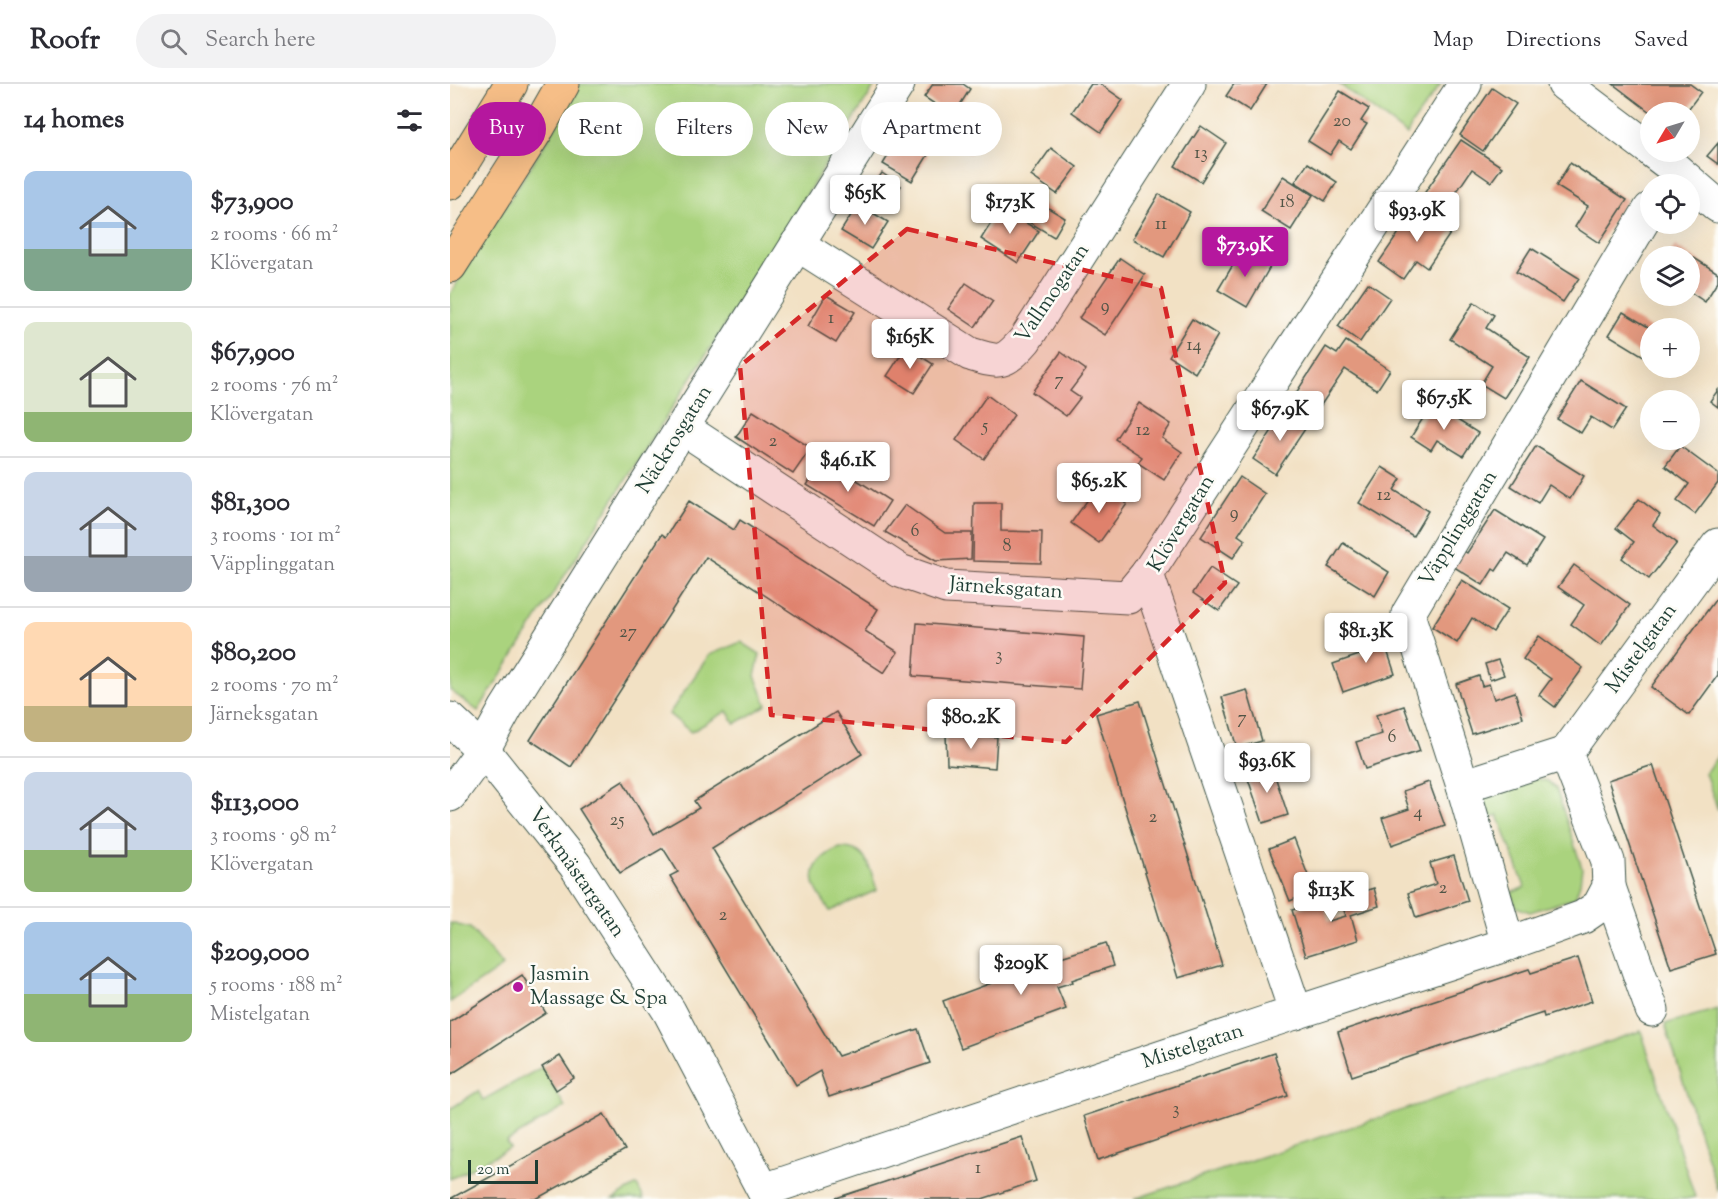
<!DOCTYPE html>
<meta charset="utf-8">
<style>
body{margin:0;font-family:"Sorts Mill Goudy",serif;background:#f2f2f3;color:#2b2b33;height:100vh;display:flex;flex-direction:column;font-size:22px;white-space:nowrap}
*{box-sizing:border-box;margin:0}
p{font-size:20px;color:#7c7c81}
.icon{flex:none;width:33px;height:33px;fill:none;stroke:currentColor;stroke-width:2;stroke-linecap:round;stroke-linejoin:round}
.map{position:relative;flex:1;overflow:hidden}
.drawer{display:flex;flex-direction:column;background:#fff;width:450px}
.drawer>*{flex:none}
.guide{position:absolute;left:18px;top:18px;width:570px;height:54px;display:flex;gap:12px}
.needle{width:39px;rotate:232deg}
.tools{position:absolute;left:1190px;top:18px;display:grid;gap:12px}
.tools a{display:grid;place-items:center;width:60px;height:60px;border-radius:50%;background:#fff;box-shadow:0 6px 24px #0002;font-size:30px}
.scale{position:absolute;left:18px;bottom:15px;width:70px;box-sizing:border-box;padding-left:6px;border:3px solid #1f3d34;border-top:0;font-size:16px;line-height:21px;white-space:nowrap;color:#1f3d34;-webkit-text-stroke:4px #fdfcf7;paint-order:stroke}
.price{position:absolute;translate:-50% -51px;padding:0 14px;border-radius:6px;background:#fff;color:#222;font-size:20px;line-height:39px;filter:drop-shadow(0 2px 3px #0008)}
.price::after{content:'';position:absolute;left:50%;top:36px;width:18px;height:14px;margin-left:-9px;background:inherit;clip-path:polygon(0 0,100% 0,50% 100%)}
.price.selected{background:#b5179e;color:#fff}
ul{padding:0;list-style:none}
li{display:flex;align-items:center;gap:18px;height:150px;padding:0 24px}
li+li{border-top:2px solid #e1e1e2}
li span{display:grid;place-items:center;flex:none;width:168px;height:120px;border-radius:12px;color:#555}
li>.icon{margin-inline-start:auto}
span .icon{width:72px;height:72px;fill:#fffc;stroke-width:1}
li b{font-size:26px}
h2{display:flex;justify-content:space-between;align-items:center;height:72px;padding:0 24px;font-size:26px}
.chip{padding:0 21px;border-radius:27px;background:#fff;box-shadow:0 6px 24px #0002;font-size:21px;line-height:54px}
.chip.selected{background:#b5179e;color:#fff}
header{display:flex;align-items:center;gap:36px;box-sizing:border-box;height:84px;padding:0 30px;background:#fff;border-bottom:2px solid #e1e1e2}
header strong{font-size:28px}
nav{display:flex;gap:33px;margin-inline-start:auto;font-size:21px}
.search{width:420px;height:54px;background:#f2f2f3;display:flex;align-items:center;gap:15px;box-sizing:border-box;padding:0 21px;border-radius:33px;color:#7c7c81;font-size:22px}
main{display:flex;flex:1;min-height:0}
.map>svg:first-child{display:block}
</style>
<header>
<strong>Roofr</strong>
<div class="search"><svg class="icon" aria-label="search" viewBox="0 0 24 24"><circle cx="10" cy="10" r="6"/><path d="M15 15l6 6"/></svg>Search here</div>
<nav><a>Map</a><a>Directions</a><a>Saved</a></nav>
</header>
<main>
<section class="drawer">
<h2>14 homes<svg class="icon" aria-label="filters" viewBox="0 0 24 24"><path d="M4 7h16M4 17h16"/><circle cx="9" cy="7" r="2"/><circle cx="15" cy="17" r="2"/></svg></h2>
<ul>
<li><span style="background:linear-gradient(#a9c7e8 65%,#7fa58c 0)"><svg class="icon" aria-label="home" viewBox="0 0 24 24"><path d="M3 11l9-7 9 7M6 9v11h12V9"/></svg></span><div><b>$73,900</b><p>2 rooms · 66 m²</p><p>Klövergatan</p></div></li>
<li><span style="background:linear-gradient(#dfe7d0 75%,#8fb573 0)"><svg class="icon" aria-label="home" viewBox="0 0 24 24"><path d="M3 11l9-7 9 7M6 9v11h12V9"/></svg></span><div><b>$67,900</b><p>2 rooms · 76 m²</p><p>Klövergatan</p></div></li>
<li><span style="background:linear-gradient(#c9d6e8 70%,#9aa5b1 0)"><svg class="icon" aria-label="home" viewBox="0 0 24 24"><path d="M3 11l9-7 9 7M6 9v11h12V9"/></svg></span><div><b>$81,300</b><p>3 rooms · 101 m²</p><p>Väpplinggatan</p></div></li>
<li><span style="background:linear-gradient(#ffd9b3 70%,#c2b280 0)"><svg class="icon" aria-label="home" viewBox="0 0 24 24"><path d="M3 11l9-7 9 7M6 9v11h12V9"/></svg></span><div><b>$80,200</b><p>2 rooms · 70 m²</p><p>Järneksgatan</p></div></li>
<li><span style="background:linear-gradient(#c9d6e8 65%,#8fb573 0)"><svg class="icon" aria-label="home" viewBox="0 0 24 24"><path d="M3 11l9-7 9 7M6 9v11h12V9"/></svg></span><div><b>$113,000</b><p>3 rooms · 98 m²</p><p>Klövergatan</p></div></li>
<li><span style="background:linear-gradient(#a9c7e8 60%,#8fb573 0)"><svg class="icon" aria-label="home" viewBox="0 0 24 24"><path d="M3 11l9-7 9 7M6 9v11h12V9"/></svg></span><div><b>$209,000</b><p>5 rooms · 188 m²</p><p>Mistelgatan</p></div></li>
</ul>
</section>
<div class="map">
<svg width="1268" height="1115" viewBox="0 0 1268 1115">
<rect width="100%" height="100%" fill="#fdfcf7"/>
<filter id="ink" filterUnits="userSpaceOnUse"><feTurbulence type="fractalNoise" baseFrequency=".0167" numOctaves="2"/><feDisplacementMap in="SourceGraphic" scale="12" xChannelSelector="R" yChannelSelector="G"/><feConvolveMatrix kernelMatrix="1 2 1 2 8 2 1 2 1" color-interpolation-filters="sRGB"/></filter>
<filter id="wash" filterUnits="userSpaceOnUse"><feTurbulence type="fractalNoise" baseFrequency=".008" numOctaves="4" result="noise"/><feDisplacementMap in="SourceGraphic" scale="24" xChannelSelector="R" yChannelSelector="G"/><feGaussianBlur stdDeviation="1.35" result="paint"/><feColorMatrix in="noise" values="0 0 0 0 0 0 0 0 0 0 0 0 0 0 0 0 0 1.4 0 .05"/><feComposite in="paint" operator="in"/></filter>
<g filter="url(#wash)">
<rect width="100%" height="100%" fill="#f2e1c4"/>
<g fill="#aad37e" stroke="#648859" stroke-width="1.5">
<path d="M 130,0 L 426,0 L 268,252 L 28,627 L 0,606 L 0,210 L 100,52 Z"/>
<path d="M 889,0 L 991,0 L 962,40 L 957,51 Z"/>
<path d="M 291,558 L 310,570 L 305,592 L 317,621 L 285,640 L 277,627 L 241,648 L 219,630 L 259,571 Z"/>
<path d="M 1268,672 L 1268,726 L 1255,689 Z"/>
<path d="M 1085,694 L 1098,697 L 1106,704 L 1132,784 L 1130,799 L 1125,814 L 1080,828 L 1066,823 L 1061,809 L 1075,803 L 1048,731 L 1033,736 L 1033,712 Z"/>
<path d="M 390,764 C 419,763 419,784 427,806 L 380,827 C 370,811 355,796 369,778 C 375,771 381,767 390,764 Z"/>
<path d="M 0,839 L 20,844 L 53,882 L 0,918 Z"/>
<path d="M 1268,925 L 1268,1108 L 1215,940 Z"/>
<path d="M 1191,947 L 1245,1113 L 1235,1115 L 684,1115 Z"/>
<path d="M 92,983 L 115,1023 L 56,1058 L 60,1064 L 0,1095 L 0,1025 L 28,1007 L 33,1016 Z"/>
<path d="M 187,1101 L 194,1115 L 163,1115 Z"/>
</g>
<g id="blocks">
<g fill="#e2987e">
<path d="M 483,0 L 513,0 L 520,5 L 503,32 L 474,13 Z"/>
<path d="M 641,0 L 650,0 L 673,16 L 651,48 L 622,28 Z"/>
<path d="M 784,0 L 817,0 L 800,27 L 776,12 Z"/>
<path d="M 1163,0 L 1240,0 L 1251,8 L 1236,28 L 1200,28 Z"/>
<path d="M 1042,4 L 1066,20 L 1033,67 L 1010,51 Z"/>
<path d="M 890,7 L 919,25 L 911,37 L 917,40 L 901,65 L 889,57 L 880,71 L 858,57 Z"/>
<path d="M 506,35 L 532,50 L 520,70 L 494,55 Z"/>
<path d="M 751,42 L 776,59 L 751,98 L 725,82 Z"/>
<path d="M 449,54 L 478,71 L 462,97 L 433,80 Z"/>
<path d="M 1011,56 L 1052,83 L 1041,98 L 1022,85 L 993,128 L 971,114 Z"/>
<path d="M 1268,59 L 1268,80 L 1257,72 Z"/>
<path d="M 601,64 L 627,83 L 607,110 L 581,92 Z"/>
<path d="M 858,79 L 887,98 L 875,117 L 845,98 Z"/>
<path d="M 1120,79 L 1177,116 L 1149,159 L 1125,143 L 1138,122 L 1106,102 Z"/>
<path d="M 432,89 L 451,102 L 433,128 L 414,115 Z"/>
<path d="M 833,92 L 863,111 L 841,146 L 811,127 Z"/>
<path d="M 709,110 L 740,128 L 714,173 L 682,155 Z"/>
<path d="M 590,119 L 615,134 L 604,153 L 579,138 Z"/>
<path d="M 408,120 L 438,138 L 421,165 L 391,147 Z"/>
<path d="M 972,122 L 1004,144 L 977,184 L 966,176 L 953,195 L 929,178 L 959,134 L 963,137 Z"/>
<path d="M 551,123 L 589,147 L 568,179 L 531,155 Z"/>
<path d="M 1225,162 L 1268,189 L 1268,197 L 1255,218 L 1239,207 L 1239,172 L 1218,172 Z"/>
<path d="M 793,164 L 821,181 L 797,223 L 768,206 Z"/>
<path d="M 1081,164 L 1129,194 L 1113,218 L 1066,188 Z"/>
<path d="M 670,174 L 695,191 L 655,251 L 629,234 Z"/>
<path d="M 516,199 L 543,217 L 525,243 L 498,225 Z"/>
<path d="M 918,199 L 940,214 L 910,258 L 888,242 Z"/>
<path d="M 376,211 L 405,228 L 386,259 L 358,242 Z"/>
<path d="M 1024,218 L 1044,231 L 1036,244 L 1080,273 L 1054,314 L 1031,300 L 1042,282 L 1000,255 Z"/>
<path d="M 1173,228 L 1200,244 L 1200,276 L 1159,251 Z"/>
<path d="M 742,235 L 768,251 L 745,289 L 719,272 Z"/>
<path d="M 896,257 L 940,286 L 927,306 L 895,285 L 869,324 L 846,309 L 876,263 L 887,270 Z"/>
<path d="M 456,263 L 483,280 L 464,309 L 437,292 Z"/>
<path d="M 611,268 L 636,286 L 620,307 L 630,314 L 616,332 L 582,308 Z"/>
<path d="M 1131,297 L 1176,325 L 1162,346 L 1141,333 L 1131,349 L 1107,335 Z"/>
<path d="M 1268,306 L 1268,323 L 1260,317 Z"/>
<path d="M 537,311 L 564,331 L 534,375 L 506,356 Z"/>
<path d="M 689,319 L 721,340 L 712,354 L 732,368 L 714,396 L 688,379 L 692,373 L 665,355 Z"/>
<path d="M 982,320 L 1028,349 L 1013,372 L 987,356 L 981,366 L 961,353 Z"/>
<path d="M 303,327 L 361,364 L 343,390 L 286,353 Z"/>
<path d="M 835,327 L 857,342 L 825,390 L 803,375 Z"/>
<path d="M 1086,362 L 1134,392 L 1120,415 L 1099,401 L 1088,419 L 1061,402 Z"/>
<path d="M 1230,362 L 1268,390 L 1268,399 L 1245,430 L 1227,417 L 1239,400 L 1215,382 Z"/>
<path d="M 374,375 L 440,417 L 424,442 L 357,401 Z"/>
<path d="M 932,383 L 951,395 L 944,406 L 978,427 L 963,452 L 909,419 Z"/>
<path d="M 790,393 L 815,410 L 788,451 L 795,456 L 783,474 L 751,453 Z"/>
<path d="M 649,400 L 677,420 L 649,459 L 621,439 Z"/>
<path d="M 1189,415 L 1210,431 L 1203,441 L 1227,459 L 1199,495 L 1172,474 L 1184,458 L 1166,444 Z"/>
<path d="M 239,417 L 284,446 L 290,436 L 428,525 L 415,547 L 448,568 L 434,589 L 256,473 L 121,683 L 80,656 L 212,450 L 216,453 Z"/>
<path d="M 524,419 L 551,419 L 551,447 L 592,448 L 591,479 L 523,477 Z"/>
<path d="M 455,421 L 495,449 L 522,449 L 521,475 L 486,477 L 435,448 Z"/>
<path d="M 1045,426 L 1093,456 L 1077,481 L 1058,469 L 1046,487 L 1043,485 L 1033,501 L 1001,481 L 1011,465 L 1017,469 Z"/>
<path d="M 893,459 L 939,488 L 925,512 L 878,483 Z"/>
<path d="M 1124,481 L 1180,521 L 1151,562 L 1121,540 L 1134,521 L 1108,503 Z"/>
<path d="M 760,484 L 787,502 L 769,527 L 743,509 Z"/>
<path d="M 1012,496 L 1058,525 L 1043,548 L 1022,534 L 1007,559 L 982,543 Z"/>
<path d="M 1268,512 L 1268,591 L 1239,631 L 1201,603 Z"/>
<path d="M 467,539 L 634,553 L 630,605 L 463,592 Z"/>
<path d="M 930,545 L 945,590 L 893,608 L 883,580 L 915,569 L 909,552 Z"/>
<path d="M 1089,552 L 1133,584 L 1105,623 L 1089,611 L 1101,595 L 1073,575 Z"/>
<path d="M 1048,576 L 1054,591 L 1040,596 L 1035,580 Z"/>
<path d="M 1029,592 L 1032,602 L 1039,600 L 1044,615 L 1065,608 L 1073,634 L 1022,650 L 1006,600 Z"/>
<path d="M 797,606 L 812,657 L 787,664 L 772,613 Z"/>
<path d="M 690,617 L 772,881 L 728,894 L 646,630 Z"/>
<path d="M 954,622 L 970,667 L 915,685 L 906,658 L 932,650 L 926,631 Z"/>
<path d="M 386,628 L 412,670 L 262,764 L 388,972 L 468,945 L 480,979 L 379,1013 L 370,987 L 346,1001 L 220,792 L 228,788 L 213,764 L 170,789 L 129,725 L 173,697 L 204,750 L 249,724 L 244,717 Z"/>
<path d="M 496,649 L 547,653 L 545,684 L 497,680 Z"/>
<path d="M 821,680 L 838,731 L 813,739 L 796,689 Z"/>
<path d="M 1203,681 L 1266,870 L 1221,884 L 1158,696 Z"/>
<path d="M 979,698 L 995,742 L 942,761 L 932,734 L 959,725 L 953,707 Z"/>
<path d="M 844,755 L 864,807 L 840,817 L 819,765 Z"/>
<path d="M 1004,772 L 1018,817 L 966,834 L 958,809 L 986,800 L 980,779 Z"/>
<path d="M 924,804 L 929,822 L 901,831 L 908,856 L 856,872 L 842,826 L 873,817 L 879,837 L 896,832 L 890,815 Z"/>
<path d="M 656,859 L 663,882 L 622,896 L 623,898 L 607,903 L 616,925 L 511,964 L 493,917 L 614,872 Z"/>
<path d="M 1128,874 L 1142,917 L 1094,933 L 1093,929 L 902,992 L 888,948 L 1079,885 L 1081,889 Z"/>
<path d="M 72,891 L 96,929 L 0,991 L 0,938 Z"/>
<path d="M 824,969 L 838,1012 L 648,1076 L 634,1032 Z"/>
<path d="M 110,972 L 124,994 L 106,1006 L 92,983 Z"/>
<path d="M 154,1030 L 175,1066 L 86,1115 L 0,1115 Z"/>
<path d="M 572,1053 L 586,1097 L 532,1115 L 383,1115 Z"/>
</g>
</g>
</g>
<g filter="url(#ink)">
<use href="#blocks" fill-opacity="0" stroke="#3f564a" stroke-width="1.5"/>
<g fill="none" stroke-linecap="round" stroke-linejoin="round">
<g stroke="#3f564a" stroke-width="35">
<g id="minor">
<path d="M 1114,0 L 1200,65"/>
<path d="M 1203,68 L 1224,84 L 1268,122"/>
<path d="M 347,160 L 520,270 C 550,279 553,281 575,256 L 739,0"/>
<path d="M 233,344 L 450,487 L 496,503 L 678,513 L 697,490 L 1015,0"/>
<path d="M 697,490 L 846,929"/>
<path d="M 0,635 L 33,666 L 125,781 L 219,927 L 318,1115"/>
<path d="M 1013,702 L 1116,669"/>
<path d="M 0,711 L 33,666 L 56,624 L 448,0"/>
<path d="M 1159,803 L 1202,926"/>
<path d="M 1058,860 L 1013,702 L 958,530 L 1200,125"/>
<path d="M 314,1106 L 817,938 L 1058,860 L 1133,833 L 1149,822 L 1159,803 L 1158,777 L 1116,669 L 1268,461"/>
</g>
</g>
<g stroke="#3f564a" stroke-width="35">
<g id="major">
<path d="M 0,99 L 61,0"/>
<path d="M 0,182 L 88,44 L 113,0"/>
</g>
</g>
<use href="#minor" stroke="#fff" stroke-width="33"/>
<use href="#major" stroke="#f6be87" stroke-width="33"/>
</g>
</g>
<path fill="#d62828" fill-opacity="0.2" stroke="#d62828" stroke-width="4.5" stroke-dasharray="12 8" stroke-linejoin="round" d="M 457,145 L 711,204 L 775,499 L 616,658 L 321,631 L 290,282 Z"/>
<circle fill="#b5179e" stroke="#fdfcf7" stroke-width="2" cx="68" cy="903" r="6"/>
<g text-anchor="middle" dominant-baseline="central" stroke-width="5" stroke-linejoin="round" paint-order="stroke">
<g font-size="18" fill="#505446">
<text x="892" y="38">20</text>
<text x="751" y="70">13</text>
<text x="837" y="119">18</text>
<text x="711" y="141">11</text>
<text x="655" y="223">9</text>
<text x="381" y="235">1</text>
<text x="744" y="262">14</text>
<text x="609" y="297">7</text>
<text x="535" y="343">5</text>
<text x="693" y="347">12</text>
<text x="323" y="358">2</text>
<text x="934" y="412">12</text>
<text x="784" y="430">9</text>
<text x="465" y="448">6</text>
<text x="557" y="463">8</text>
<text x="178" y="549">27</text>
<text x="549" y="572">3</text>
<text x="792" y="635">7</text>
<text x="942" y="654">6</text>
<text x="968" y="729">4</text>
<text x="703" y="734">2</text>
<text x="167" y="737">25</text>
<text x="993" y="805">2</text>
<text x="273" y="832">2</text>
<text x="726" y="1026">3</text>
<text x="528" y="1085">1</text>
</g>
<g font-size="21" fill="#1f3d34" stroke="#fdfcf7">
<text transform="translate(603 210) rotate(-56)">Vallmogatan</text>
<text transform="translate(225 356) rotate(-58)">Näckrosgatan</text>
<text transform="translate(732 440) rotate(-59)">Klövergatan</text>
<text transform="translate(1009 445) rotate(-59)">Väpplinggatan</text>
<text transform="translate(556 505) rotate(4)">Järneksgatan</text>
<text transform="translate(1192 565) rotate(-54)">Mistelgatan</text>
<text transform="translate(126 789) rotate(55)">Verkmästargatan</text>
<text transform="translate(743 963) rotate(-18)">Mistelgatan</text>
</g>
<g font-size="21" fill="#1f3d34" stroke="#fdfcf7" text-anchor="start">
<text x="80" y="891">Jasmin<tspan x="80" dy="24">Massage &amp; Spa</tspan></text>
</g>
</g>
</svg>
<div class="tools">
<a><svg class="needle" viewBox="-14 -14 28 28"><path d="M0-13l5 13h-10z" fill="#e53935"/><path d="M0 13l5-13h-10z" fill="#7c7c81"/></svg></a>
<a><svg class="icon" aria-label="locate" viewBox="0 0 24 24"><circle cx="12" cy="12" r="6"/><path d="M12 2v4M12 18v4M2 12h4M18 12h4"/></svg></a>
<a><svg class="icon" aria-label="layers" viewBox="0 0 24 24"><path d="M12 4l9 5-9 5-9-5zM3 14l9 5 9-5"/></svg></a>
<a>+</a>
<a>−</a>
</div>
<div class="scale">20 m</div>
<b class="price" style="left:415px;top:142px">$65K</b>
<b class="price" style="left:560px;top:151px">$173K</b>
<b class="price" style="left:967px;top:159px">$93.9K</b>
<b class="price selected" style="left:795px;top:194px">$73.9K</b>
<b class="price" style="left:460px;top:286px">$165K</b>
<b class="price" style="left:994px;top:347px">$67.5K</b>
<b class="price" style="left:830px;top:358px">$67.9K</b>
<b class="price" style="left:398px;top:409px">$46.1K</b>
<b class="price" style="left:649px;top:430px">$65.2K</b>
<b class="price" style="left:916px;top:580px">$81.3K</b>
<b class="price" style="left:521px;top:666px">$80.2K</b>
<b class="price" style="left:817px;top:710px">$93.6K</b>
<b class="price" style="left:881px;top:839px">$113K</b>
<b class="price" style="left:571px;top:912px">$209K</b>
<div class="guide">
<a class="chip selected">Buy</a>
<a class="chip">Rent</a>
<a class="chip">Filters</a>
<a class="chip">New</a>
<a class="chip">Apartment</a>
</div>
</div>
</main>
